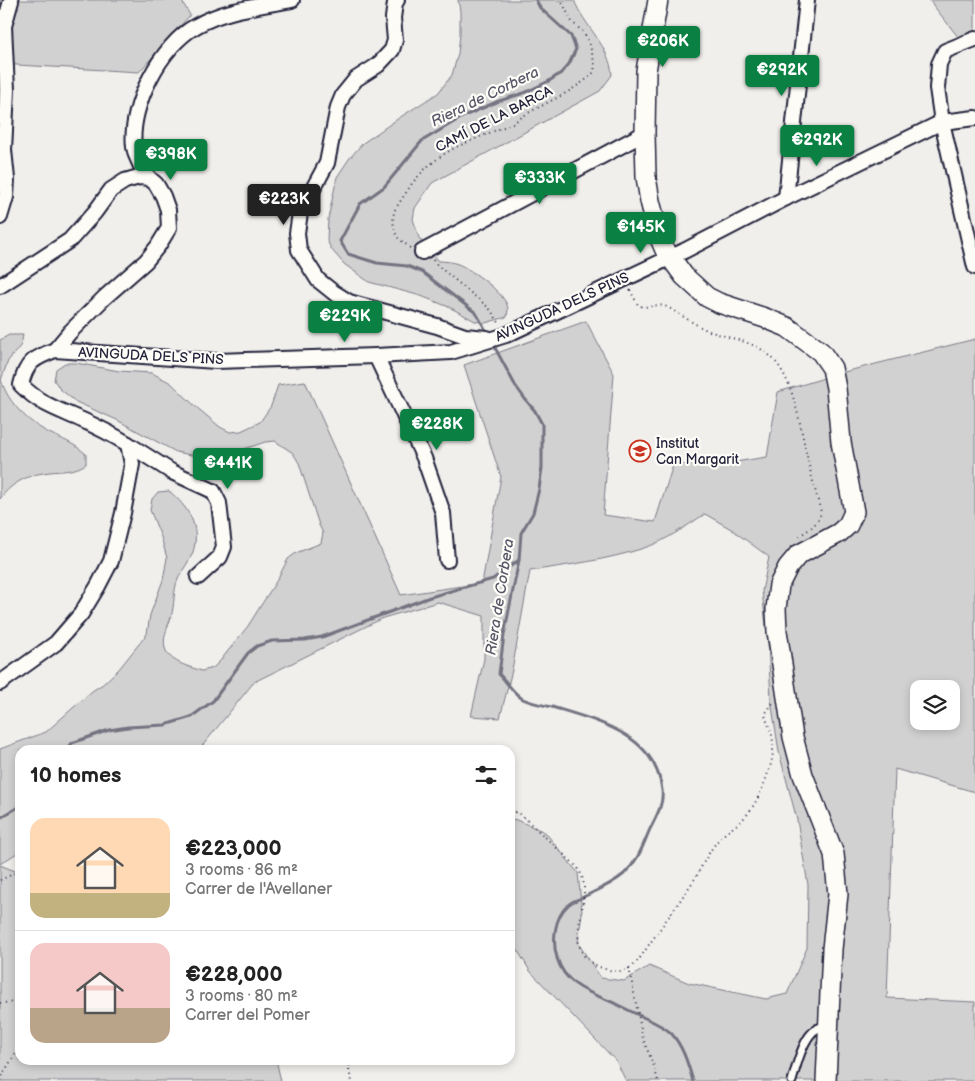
<!DOCTYPE html>
<meta charset="utf-8">
<style>
body{margin:0;font-family:"Balsamiq Sans",sans-serif;background:#f2f2f2;color:#222;height:100vh;display:flex;flex-direction:column;font-size:19px;white-space:nowrap}
*{box-sizing:border-box;margin:0}
p{font-size:16px;color:#767676}
.icon{flex:none;width:28px;height:28px;fill:none;stroke:currentColor;stroke-width:2;stroke-linecap:round;stroke-linejoin:round}
.map{position:relative;flex:1;overflow:hidden}
.panel{position:absolute;left:15px;top:745px;width:500px;height:320px;display:flex;flex-direction:column;background:#fff;border-radius:15px;box-shadow:0 2px 8px #0003}
.panel>*{flex:none}
.controls{position:absolute;left:910px;top:680px;display:grid;gap:10px}
.controls a{display:grid;place-items:center;width:50px;height:50px;border-radius:10px;background:#fff;box-shadow:0 2px 8px #0003;font-size:25px}
.price{position:absolute;translate:-50% -42px;padding:0 11px;border-radius:5px;background:#0b8043;color:#fff;font-size:16px;line-height:32px;filter:drop-shadow(0 1px 2px #0008)}
.price::after{content:'';position:absolute;left:50%;top:30px;width:15px;height:11px;margin-left:-8px;background:inherit;clip-path:polygon(0 0,100% 0,50% 100%)}
.price.current{background:#222;color:#fff}
ul{padding:0;list-style:none}
li{display:flex;align-items:center;gap:15px;height:125px;padding:0 15px}
li+li{border-top:1px solid #e0e0e0}
li span{display:grid;place-items:center;flex:none;width:140px;height:100px;border-radius:15px;color:#555}
li>.icon{margin-inline-start:auto}
span .icon{width:60px;height:60px;fill:#fffc;stroke-width:1}
li b{font-size:21px}
h2{display:flex;justify-content:space-between;align-items:center;height:60px;padding:0 15px;font-size:21px}
.map>svg:first-child{display:block}
</style>
<div class="map">
<svg width="975" height="1081" viewBox="0 0 975 1081">
<rect width="100%" height="100%" fill="#f0efec"/>
<filter id="ink" filterUnits="userSpaceOnUse"><feTurbulence type="fractalNoise" baseFrequency=".02" numOctaves="2"/><feDisplacementMap in="SourceGraphic" scale="10" xChannelSelector="R" yChannelSelector="G"/><feConvolveMatrix kernelMatrix="1 2 1 2 8 2 1 2 1" color-interpolation-filters="sRGB"/></filter>
<g filter="url(#ink)">
<g fill="#d2d1d1" stroke="#7a7a86" fill-rule="evenodd">
<path d="M 0,0 L 181,0 L 190,15 L 139,72 L 0,64 Z"/>
<path d="M 458,0 L 574,0 C 584,26 610,46 612,75 L 600,91 L 432,183 L 415,208 L 413,219 L 419,238 L 439,261 C 445,261 452,262 458,264 C 472,270 507,294 508,309 C 508,312 507,314 507,317 L 485,323 L 475,321 L 449,307 L 421,296 L 369,282 L 344,264 L 331,249 L 327,240 L 328,219 L 337,177 L 349,159 L 363,143 L 399,118 L 438,93 L 452,75 L 458,54 L 460,34 L 460,11 Z"/>
<path d="M 929,0 L 975,0 L 975,32 L 959,38 Z"/>
<path d="M 586,321 L 614,374 L 603,515 L 655,522 L 673,465 L 735,462 L 767,457 L 778,392 L 844,372 L 975,339 L 975,792 L 895,769 L 887,998 L 975,1002 L 975,1081 L 626,1081 L 616,1061 L 530,971 L 515,946 L 510,927 L 510,825 L 514,819 L 545,832 L 578,873 L 582,913 L 578,943 L 601,978 L 624,981 L 649,966 L 689,983 L 766,999 L 787,994 L 807,948 L 808,885 L 797,820 L 779,752 L 771,700 L 768,644 L 762,591 L 769,557 L 731,529 L 705,514 C 686,526 666,541 644,548 C 607,560 568,565 530,571 L 512,670 L 500,718 L 471,716 L 484,659 L 484,616 L 438,602 L 383,618 L 254,682 L 199,750 L 20,750 L 20,851 L 0,864 L 0,749 L 46,732 L 92,691 L 103,684 L 119,669 L 147,634 L 150,615 L 163,580 L 167,558 L 161,537 L 150,510 L 152,499 L 158,492 L 169,491 C 188,507 201,526 193,552 C 190,561 182,570 178,579 C 173,591 175,604 171,617 C 168,627 161,640 166,651 C 172,663 190,667 202,671 L 213,668 L 220,661 L 248,626 L 277,580 L 288,559 L 296,553 L 321,543 L 323,533 L 319,525 L 299,463 L 293,453 L 275,441 L 265,442 L 227,455 L 206,458 L 176,452 L 117,420 L 76,402 L 60,389 L 54,380 L 56,369 L 65,363 L 76,363 L 119,371 L 152,373 L 171,383 L 195,406 L 220,427 L 230,432 L 241,431 L 260,422 L 271,406 L 278,385 L 305,381 L 401,595 L 482,583 L 501,477 L 464,365 ZM 919,689 L 951,689 L 951,721 L 919,721 Z"/>
<path d="M 9,335 L 23,335 L 21,345 L 8,361 L 1,380 C 9,404 27,421 49,433 C 62,439 75,444 86,454 L 86,464 C 72,473 59,470 43,473 C 27,475 9,485 0,499 L 0,340 Z"/>
<path d="M 0,865 L 20,873 L 20,1060 L 276,1060 L 281,1081 L 0,1081 Z"/>
</g>
<g fill="none" stroke-linecap="round" stroke-linejoin="round">
<g stroke="#737381" stroke-width="3">
<path d="M 488,334 L 476,313 L 422,272 L 407,266 L 377,263 L 348,254 L 340,241 L 360,204 L 384,187 L 422,141 L 464,116 L 499,101 L 524,93 L 549,81 L 561,73 L 569,64 L 576,49 L 571,36 L 540,8 L 536,0"/>
<path d="M 493,344 L 515,385 L 525,399 L 535,411 L 542,424 L 542,468 L 539,489 L 533,513 L 521,533 L 519,560 L 504,635 L 499,674 C 506,681 514,694 523,699 C 531,703 543,705 552,707 C 598,721 655,734 662,790 C 664,804 656,817 650,829 C 642,847 639,860 624,874 C 611,885 596,891 581,898 C 577,900 571,902 568,905 C 554,918 552,941 557,958 C 565,986 591,993 614,1003 C 624,1008 634,1013 645,1018 C 654,1022 663,1026 671,1033 C 683,1046 688,1064 693,1081"/>
<path d="M 67,750 L 72,743 L 109,730 L 128,727 L 165,725 L 191,717 L 213,701 L 248,653 L 257,646 L 272,641 L 305,640 L 322,637 L 430,597 L 493,579 L 519,560"/>
<path d="M 0,818 L 20,806"/>
</g>
<g stroke="#22223b" stroke-width="11">
<path id="lane" d="M 792,1081 C 797,1065 805,1024 827,1027"/>
</g>
<g stroke="#22223b" stroke-width="18">
<g id="street">
<path d="M 397,0 L 395,3 L 393,18 L 395,40 L 392,50 L 378,65 L 356,79 L 343,95 L 338,107 L 327,163 L 300,213 L 297,233 L 299,250 L 318,280 L 333,292 L 349,302 L 437,326 L 465,336 L 487,338"/>
<path d="M 975,39 L 945,51 L 939,64 L 937,88 L 942,122 L 975,267"/>
<path d="M 149,178 C 142,168 136,159 134,147 C 129,106 161,45 196,26 C 225,9 261,6 292,0"/>
<path d="M 786,198 L 807,0"/>
<path d="M 0,217 L 6,197 L 7,179 L 4,150 L 7,90 L 4,26 L 11,1"/>
<path d="M 422,252 L 645,133"/>
<path d="M 0,286 L 70,240 L 95,212 L 111,190 L 125,181 L 139,177 L 149,178 L 156,184 L 163,196 L 168,210 L 169,228 L 158,246 L 146,261 L 105,297 L 70,332 L 55,350"/>
<path d="M 376,356 L 424,458 L 443,513 L 447,560"/>
<path d="M 128,444 L 172,472 L 213,491 L 219,503 L 224,547 L 220,557 L 198,577"/>
<path d="M 0,683 L 56,643 L 81,614 L 98,586 L 111,561 L 123,513 L 132,464 L 128,444 C 113,435 98,427 82,420 C 57,409 41,405 21,385 C 26,362 34,358 55,350 L 216,361 L 376,356 L 451,352 L 506,335 L 684,251 L 786,198 L 942,122 L 975,118"/>
</g>
</g>
<g stroke="#22223b" stroke-width="22">
<path id="secondary" d="M 658,0 L 646,71 L 645,133 L 646,177 L 650,201 L 659,236 L 665,250 L 684,276 L 707,297 L 719,303 L 765,318 L 787,327 L 821,352 L 832,368 L 836,388 L 841,442 L 854,512 L 848,525 L 839,533 L 798,555 L 788,567 L 779,585 L 776,609 L 777,631 L 793,737 L 803,775 L 834,854 L 838,894 L 832,949 L 826,1081"/>
</g>
<g stroke="#22223b" stroke-width="2" stroke-dasharray="1 4" stroke-linecap="butt">
<path d="M 410,248 L 397,237 L 393,222 L 394,211 L 413,182 L 427,167 L 441,156 L 456,147 L 513,123 L 528,113 L 568,92 L 590,77 L 594,72 L 595,65 L 589,42 L 583,32 L 572,22 L 561,0"/>
<path d="M 433,260 L 437,265 L 489,308 L 500,324"/>
<path d="M 630,290 L 638,305 C 648,310 655,302 667,307 C 681,314 693,324 707,330 C 728,339 753,340 770,356 C 794,377 800,427 807,456 C 811,475 816,493 821,512 C 818,525 808,530 798,537"/>
<path d="M 510,811 L 519,813 L 573,863 C 576,866 579,869 580,872 C 596,903 557,945 597,966 C 606,970 620,974 629,968 C 639,963 646,948 653,939 C 668,918 682,898 696,877 C 703,864 710,849 720,838 C 727,831 736,826 743,819 C 755,807 763,788 768,773 C 773,761 775,744 771,732 C 769,725 766,721 765,714 L 773,703"/>
<path d="M 0,880 L 20,871"/>
<path d="M 629,968 L 643,1039 L 654,1066 L 658,1081"/>
<path d="M 0,1003 L 20,1002"/>
<path d="M 350,1060 L 349,1072 L 352,1081"/>
<path d="M 1,1081 L 3,1074 L 20,1046"/>
</g>
<use href="#lane" stroke="#fdfcf7" stroke-width="7"/>
<use href="#street" stroke="#fdfcf7" stroke-width="14"/>
<use href="#secondary" stroke="#fdfcf7" stroke-width="19"/>
</g>
</g>
<defs>
<g id="school-ring" transform="scale(1.125)"><circle r="9.5" fill="#fdfcf7" stroke="#c8321e" stroke-width="1.5"/><path d="M0-5L7-2L0 1L-7-2ZM-4 1L0 2.5L4 1V4Q0 6-4 4Z" fill="#c8321e"/></g>
</defs>
<g fill-rule="evenodd">
<use href="#school-ring" x="640" y="451"/>
</g>
<g text-anchor="middle" dominant-baseline="central" stroke-width="4.5" stroke-linejoin="round" paint-order="stroke">
<g font-size="14" fill="#22223b" stroke="#fdfcf7">
<text transform="translate(494 119) rotate(-27)">CAMÍ DE LA BARCA</text>
<text transform="translate(562 307) rotate(-25)">AVINGUDA DELS PINS</text>
<text transform="translate(151 356) rotate(3)">AVINGUDA DELS PINS</text>
</g>
<g font-size="14" fill="#22223b" stroke="#fdfcf7" text-anchor="start">
<text x="656" y="443">Institut<tspan x="656" dy="16">Can Margarit</tspan></text>
</g>
<g font-size="15" font-style="italic" fill="#58586a" stroke="#fdfcf7">
<text transform="translate(485 97) rotate(-26)">Riera de Corbera</text>
<text transform="translate(500 597) rotate(-81)">Riera de Corbera</text>
</g>
</g>
</svg>
<div class="controls">
<a><svg class="icon" aria-label="layers" viewBox="0 0 24 24"><path d="M12 4l9 5-9 5-9-5zM3 14l9 5 9-5"/></svg></a>
</div>
<b class="price" style="left:663px;top:68px">€206K</b>
<b class="price" style="left:782px;top:97px">€292K</b>
<b class="price" style="left:817px;top:167px">€292K</b>
<b class="price" style="left:171px;top:181px">€398K</b>
<b class="price" style="left:540px;top:205px">€333K</b>
<b class="price current" style="left:284px;top:226px">€223K</b>
<b class="price" style="left:641px;top:254px">€145K</b>
<b class="price" style="left:345px;top:343px">€229K</b>
<b class="price" style="left:437px;top:451px">€228K</b>
<b class="price" style="left:228px;top:490px">€441K</b>
<section class="panel">
<h2>10 homes<svg class="icon" aria-label="filters" viewBox="0 0 24 24"><path d="M4 7h16M4 17h16"/><circle cx="9" cy="7" r="2"/><circle cx="15" cy="17" r="2"/></svg></h2>
<ul>
<li><span style="background:linear-gradient(#ffd9b3 75%,#c2b280 0)"><svg class="icon" aria-label="home" viewBox="0 0 24 24"><path d="M3 11l9-7 9 7M6 9v11h12V9"/></svg></span><div><b>€223,000</b><p>3 rooms · 86 m²</p><p>Carrer de l'Avellaner</p></div></li>
<li><span style="background:linear-gradient(#f6c9c9 65%,#b9a48a 0)"><svg class="icon" aria-label="home" viewBox="0 0 24 24"><path d="M3 11l9-7 9 7M6 9v11h12V9"/></svg></span><div><b>€228,000</b><p>3 rooms · 80 m²</p><p>Carrer del Pomer</p></div></li>
</ul>
</section>
</div>
